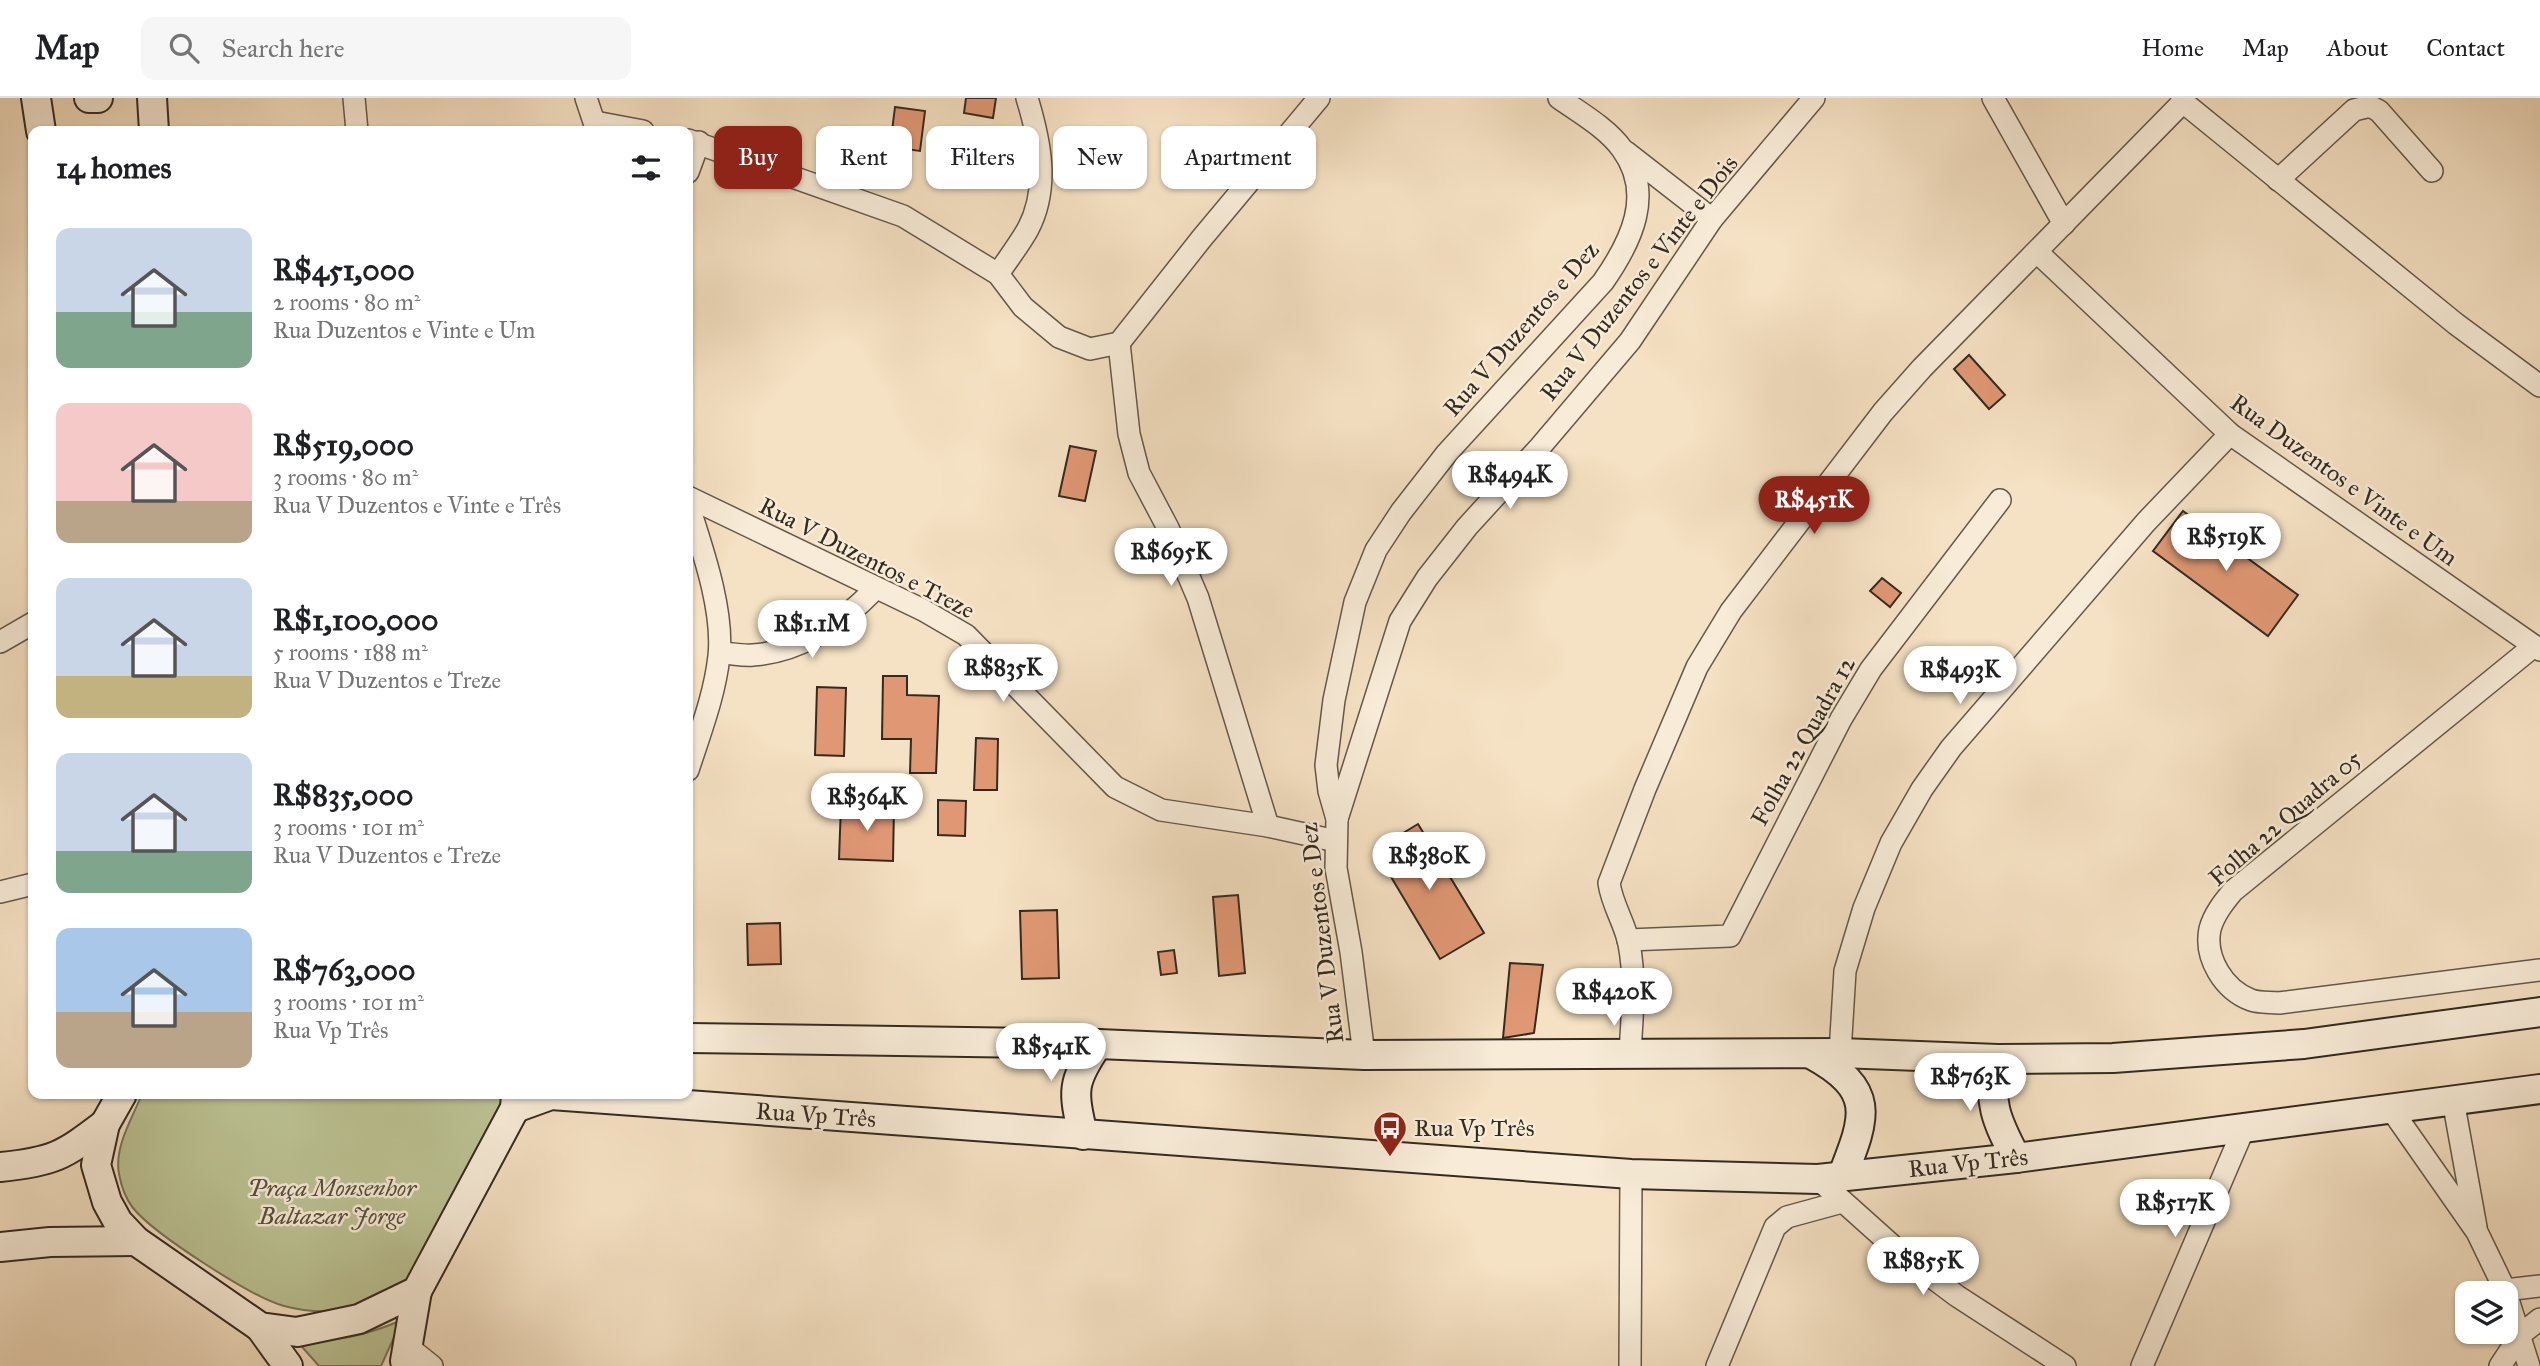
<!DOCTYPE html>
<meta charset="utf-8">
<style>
body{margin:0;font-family:"IM FELL Great Primer",serif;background:#f6f6f6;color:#202124;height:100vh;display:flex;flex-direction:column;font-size:26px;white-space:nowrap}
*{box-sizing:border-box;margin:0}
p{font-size:23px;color:#757577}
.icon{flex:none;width:38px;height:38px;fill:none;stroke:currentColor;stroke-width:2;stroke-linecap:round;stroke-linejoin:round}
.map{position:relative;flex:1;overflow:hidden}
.details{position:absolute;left:28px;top:28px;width:665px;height:973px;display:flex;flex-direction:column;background:#fff;border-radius:14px;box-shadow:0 2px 5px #0004}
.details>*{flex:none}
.banner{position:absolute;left:714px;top:28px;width:665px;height:63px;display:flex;gap:14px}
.tools{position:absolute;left:2455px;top:1183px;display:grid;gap:14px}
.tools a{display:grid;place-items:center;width:63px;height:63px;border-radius:14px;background:#fff;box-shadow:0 2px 5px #0004;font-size:35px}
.price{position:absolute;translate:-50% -60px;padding:0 16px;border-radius:24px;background:#fff;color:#222;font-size:23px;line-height:46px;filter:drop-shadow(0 2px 4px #0008)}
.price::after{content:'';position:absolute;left:50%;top:42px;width:21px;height:16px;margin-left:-10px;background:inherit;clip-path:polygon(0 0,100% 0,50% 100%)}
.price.on{background:#8f2418;color:#fff}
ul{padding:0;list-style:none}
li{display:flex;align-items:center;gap:21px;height:175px;padding:0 28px}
li span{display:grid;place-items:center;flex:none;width:196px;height:140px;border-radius:14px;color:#555}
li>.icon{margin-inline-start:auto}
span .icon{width:84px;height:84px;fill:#fffc;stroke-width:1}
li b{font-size:30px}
h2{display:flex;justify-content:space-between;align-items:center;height:84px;padding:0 28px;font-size:30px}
.pill{padding:0 24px;border-radius:14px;background:#fff;box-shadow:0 2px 5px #0004;font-size:24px;line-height:63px}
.pill.on{background:#8f2418;color:#fff}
header{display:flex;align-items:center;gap:42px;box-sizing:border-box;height:98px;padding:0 35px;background:#fff;border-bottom:2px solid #e0e0e0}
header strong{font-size:33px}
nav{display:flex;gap:38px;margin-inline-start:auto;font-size:24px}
.search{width:490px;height:63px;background:#f6f6f6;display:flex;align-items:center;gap:18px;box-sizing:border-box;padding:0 24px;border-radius:14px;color:#757577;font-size:26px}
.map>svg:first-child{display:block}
</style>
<header>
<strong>Map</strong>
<div class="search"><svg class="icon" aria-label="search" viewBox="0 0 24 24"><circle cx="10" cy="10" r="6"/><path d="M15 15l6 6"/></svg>Search here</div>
<nav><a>Home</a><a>Map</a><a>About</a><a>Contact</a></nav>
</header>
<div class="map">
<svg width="2540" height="1268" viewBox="0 0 2540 1268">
<rect width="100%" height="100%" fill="#f5e1c3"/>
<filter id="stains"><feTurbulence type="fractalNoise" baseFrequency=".00286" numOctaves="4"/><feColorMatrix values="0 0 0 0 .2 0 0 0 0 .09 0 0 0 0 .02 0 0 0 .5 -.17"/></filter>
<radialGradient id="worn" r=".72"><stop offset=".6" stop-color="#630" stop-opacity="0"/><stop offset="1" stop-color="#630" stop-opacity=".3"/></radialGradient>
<g fill="#bcc394" stroke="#78765a" stroke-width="2">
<path d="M 142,996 L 509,996 L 410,1182 C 387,1197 360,1213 332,1213 C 316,1214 299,1212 284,1208 C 253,1200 154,1136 133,1110 C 126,1101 121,1087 119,1076 C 114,1049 132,1021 142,996 Z"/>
<path d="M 402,1222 L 381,1268 L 319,1268 L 295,1241 C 333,1246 367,1237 402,1222 Z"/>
</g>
<g fill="#e09874" stroke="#332a21" stroke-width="2">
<path d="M 966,0 L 996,0 L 993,20 L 964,15 Z"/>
<path d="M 895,9 L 925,13 L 920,53 L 890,49 Z"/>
<path d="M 1969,257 L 2005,297 L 1989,311 L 1954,271 Z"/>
<path d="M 1070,348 L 1096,353 L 1085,403 L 1059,398 Z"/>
<path d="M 2183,413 L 2298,497 L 2268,538 L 2153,453 Z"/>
<path d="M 1882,480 L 1901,495 L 1890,509 L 1870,493 Z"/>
<path d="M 883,578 L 907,578 L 907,597 L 939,598 L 936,675 L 910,675 L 911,641 L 882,641 Z"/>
<path d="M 817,589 L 846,590 L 844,658 L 815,657 Z"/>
<path d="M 976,640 L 998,641 L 997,692 L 974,692 Z"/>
<path d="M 938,702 L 966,703 L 965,738 L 938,737 Z"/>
<path d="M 841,707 L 894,709 L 893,763 L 839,761 Z"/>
<path d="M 1418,726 L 1484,835 L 1440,861 L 1375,752 Z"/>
<path d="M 1238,797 L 1245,875 L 1219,878 L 1213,799 Z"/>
<path d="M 1057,812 L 1059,880 L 1022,881 L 1020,813 Z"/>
<path d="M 780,825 L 781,866 L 748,867 L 747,826 Z"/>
<path d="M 1174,852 L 1177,875 L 1161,877 L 1158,854 Z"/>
<path d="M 1510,865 L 1543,867 L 1534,935 L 1503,940 Z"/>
</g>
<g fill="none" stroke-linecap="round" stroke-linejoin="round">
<g stroke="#64584a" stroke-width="24">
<g id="street">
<path d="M 354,0 L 357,33"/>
<path d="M 586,0 L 597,33"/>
<path d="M 1993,0 L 2064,126"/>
<path d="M 2182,0 L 2183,4 L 2456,226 L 2540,288"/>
<path d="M 595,24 L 643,33"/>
<path d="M 688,42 L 903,118 L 998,176 L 1023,209 L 1059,239 L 1090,251 L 1119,245 L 1202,140 L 1319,0"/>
<path d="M 1626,54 L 1712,121"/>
<path d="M 688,74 L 699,44"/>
<path d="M 2278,82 L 2354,12 L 2370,8 L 2379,13 L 2432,73"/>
<path d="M 2037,154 L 2230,336 L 2540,552"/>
<path d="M 998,176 C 1008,161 1019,147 1028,131 C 1050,89 1040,43 1027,0"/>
<path d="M 1119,245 L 1129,336 L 1139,375 L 1168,430 L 1198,500 L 1268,728"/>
<path d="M 688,399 L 923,512 L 966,537 L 1115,689 L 1161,712 L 1268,728 L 1336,743"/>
<path d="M 688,406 C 702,450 724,512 719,558 C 715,596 700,635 688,672"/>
<path d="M 0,544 L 33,525"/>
<path d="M 2534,548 L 2233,793 C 2224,804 2214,816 2210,831 C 2204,860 2224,892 2251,902 C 2259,905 2270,904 2279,905 L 2540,872"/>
<path d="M 720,555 C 730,555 742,558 753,557 C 801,554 843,524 875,491"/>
<path d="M 1337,721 L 1400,523 L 1427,480 L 1467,429 L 1540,349 L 1630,243 L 1712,121 L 1814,0"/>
<path d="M 0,794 L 33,786"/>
<path d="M 1628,842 L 1730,838 L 1841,621 L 1871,571 L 2000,402"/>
<path d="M 1630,955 C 1632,919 1636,882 1629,846 C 1625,825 1612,807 1609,785 L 1645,691 L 1697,569 L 1731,513 L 1883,314 L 1922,270 L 2183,4"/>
<path d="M 1840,955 L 1845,873 L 1864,810 L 1891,745 L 1922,691 L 1951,650 L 2146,424 L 2230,336"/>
<path d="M 1364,957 L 1351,854 L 1336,770 L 1337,721 L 1329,693 L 1326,667 L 1334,602 L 1355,504 L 1376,452 L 1401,414 L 1447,355 L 1603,184 C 1631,144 1655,96 1622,51 C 1607,30 1580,15 1559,0"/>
<path d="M 2453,1002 L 2476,1129"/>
<path d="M 2391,1011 L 2477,1134 L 2505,1192 L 2529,1268"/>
<path d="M 1818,1081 L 1905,1159 L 1957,1198 L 2065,1268"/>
<path d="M 2505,1192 L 2540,1188"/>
<path d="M 407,1248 L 432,1268"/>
<path d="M 1630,1268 L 1631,1076"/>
<path d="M 1717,1268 L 1775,1129 L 1787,1119 L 1842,1104"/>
<path d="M 2142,1268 L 2244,1030"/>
<path d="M 2500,1268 L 2521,1236 L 2540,1221"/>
</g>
</g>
<g stroke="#332a21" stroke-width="32">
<g id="secondary">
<path d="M 36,0 L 41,33"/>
<path d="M 89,0 L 98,0"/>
<path d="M 152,0 L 154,33"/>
<path d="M 688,940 L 1098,946 L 1364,957 L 1840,955 L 1998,961 L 2113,960 L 2304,946 L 2540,914"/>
<path d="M 1811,956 C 1877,992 1866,1018 1842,1079"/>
<path d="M 1998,961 C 1986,1002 1997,1024 2016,1060"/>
<path d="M 122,996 L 105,1026 L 96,1067 L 107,1104 L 118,1124 L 136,1143 L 260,1229 L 297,1234 L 359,1221 L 417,1193 L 515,1010 L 516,996"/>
<path d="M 515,1010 L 551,997 L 1631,1076 L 1818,1081 L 2016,1060 L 2540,991"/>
<path d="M 1083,1037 C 1073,993 1071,985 1098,946"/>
<path d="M 0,1069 C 53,1064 63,1058 105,1026"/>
<path d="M 0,1149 L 50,1144 L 136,1143"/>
<path d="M 260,1229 L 288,1268"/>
<path d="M 407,1268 L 405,1263 L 417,1193"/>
</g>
</g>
<use href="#street" stroke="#f8ecd8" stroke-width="21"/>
<use href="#secondary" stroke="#f8ecd8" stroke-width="28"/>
</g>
<defs>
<g id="bus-pin" transform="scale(1.75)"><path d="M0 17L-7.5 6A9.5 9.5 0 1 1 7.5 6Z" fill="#8f2418" stroke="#f8ecd8"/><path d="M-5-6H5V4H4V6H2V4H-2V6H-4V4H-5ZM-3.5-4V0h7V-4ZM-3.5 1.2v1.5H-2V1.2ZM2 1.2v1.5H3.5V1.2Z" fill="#fff"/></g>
</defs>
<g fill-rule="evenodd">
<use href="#bus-pin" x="1390" y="1030"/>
</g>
<g text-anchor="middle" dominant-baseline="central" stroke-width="5" stroke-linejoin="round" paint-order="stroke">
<g font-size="24" fill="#332a21" stroke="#f8ecd8">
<text transform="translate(1639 180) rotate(-52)">Rua V Duzentos e Vinte e Dois</text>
<text transform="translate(1521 231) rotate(-49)">Rua V Duzentos e Dez</text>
<text transform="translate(2344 382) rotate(36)">Rua Duzentos e Vinte e Um</text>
<text transform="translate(867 460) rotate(27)">Rua V Duzentos e Treze</text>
<text transform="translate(1803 643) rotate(-61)">Folha 22 Quadra 12</text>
<text transform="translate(2285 720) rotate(-41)">Folha 22 Quadra 05</text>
<text transform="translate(1322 835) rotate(-97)">Rua V Duzentos e Dez</text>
<text transform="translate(816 1017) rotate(4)">Rua Vp Três</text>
<text transform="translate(1968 1065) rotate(-6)">Rua Vp Três</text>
</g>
<g font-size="24" fill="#332a21" stroke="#f8ecd8" text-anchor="start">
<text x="1414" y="1030">Rua Vp Três</text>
</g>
<g font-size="24" font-style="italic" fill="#55503e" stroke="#f8ecd8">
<text x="332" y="1090">Praça Monsenhor<tspan x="332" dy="28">Baltazar Jorge</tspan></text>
</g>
</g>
<rect width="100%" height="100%" filter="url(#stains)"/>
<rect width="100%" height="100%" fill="url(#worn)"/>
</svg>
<div class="tools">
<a><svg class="icon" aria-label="layers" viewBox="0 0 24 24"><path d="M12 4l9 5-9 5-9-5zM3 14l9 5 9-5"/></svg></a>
</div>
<b class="price" style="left:1510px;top:413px">R$494K</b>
<b class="price on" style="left:1814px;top:438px">R$451K</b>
<b class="price" style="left:2226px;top:475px">R$519K</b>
<b class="price" style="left:1171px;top:490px">R$695K</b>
<b class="price" style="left:812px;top:562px">R$1.1M</b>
<b class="price" style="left:1003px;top:606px">R$835K</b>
<b class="price" style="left:1960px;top:608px">R$493K</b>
<b class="price" style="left:867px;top:735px">R$364K</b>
<b class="price" style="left:1429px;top:794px">R$380K</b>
<b class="price" style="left:1614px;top:930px">R$420K</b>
<b class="price" style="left:1051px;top:985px">R$541K</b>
<b class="price" style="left:1970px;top:1015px">R$763K</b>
<b class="price" style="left:2175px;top:1141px">R$517K</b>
<b class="price" style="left:1923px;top:1199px">R$855K</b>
<div class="banner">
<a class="pill on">Buy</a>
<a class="pill">Rent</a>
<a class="pill">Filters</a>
<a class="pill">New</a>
<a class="pill">Apartment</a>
</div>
<section class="details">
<h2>14 homes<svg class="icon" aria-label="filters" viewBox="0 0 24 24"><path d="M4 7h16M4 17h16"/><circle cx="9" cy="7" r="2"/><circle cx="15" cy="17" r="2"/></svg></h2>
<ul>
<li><span style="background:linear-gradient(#c9d6e8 60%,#7fa58c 0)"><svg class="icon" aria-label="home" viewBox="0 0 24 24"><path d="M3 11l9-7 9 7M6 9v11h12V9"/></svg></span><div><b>R$451,000</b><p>2 rooms · 80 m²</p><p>Rua Duzentos e Vinte e Um</p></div></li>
<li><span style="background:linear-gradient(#f6c9c9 70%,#b9a48a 0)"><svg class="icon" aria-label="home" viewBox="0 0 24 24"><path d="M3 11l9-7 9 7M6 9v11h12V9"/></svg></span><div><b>R$519,000</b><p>3 rooms · 80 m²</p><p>Rua V Duzentos e Vinte e Três</p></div></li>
<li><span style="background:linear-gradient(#c9d6e8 70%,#c2b280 0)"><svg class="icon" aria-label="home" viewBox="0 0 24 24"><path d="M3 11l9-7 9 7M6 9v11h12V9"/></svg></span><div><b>R$1,100,000</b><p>5 rooms · 188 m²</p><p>Rua V Duzentos e Treze</p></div></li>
<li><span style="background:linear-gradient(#c9d6e8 70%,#7fa58c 0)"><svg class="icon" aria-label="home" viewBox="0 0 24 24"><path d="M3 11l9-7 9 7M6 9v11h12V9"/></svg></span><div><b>R$835,000</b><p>3 rooms · 101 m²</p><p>Rua V Duzentos e Treze</p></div></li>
<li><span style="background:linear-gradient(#a9c7e8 60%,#b9a48a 0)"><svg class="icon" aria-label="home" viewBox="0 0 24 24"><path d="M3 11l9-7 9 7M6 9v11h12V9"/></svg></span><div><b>R$763,000</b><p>3 rooms · 101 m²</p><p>Rua Vp Três</p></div></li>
</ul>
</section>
</div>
